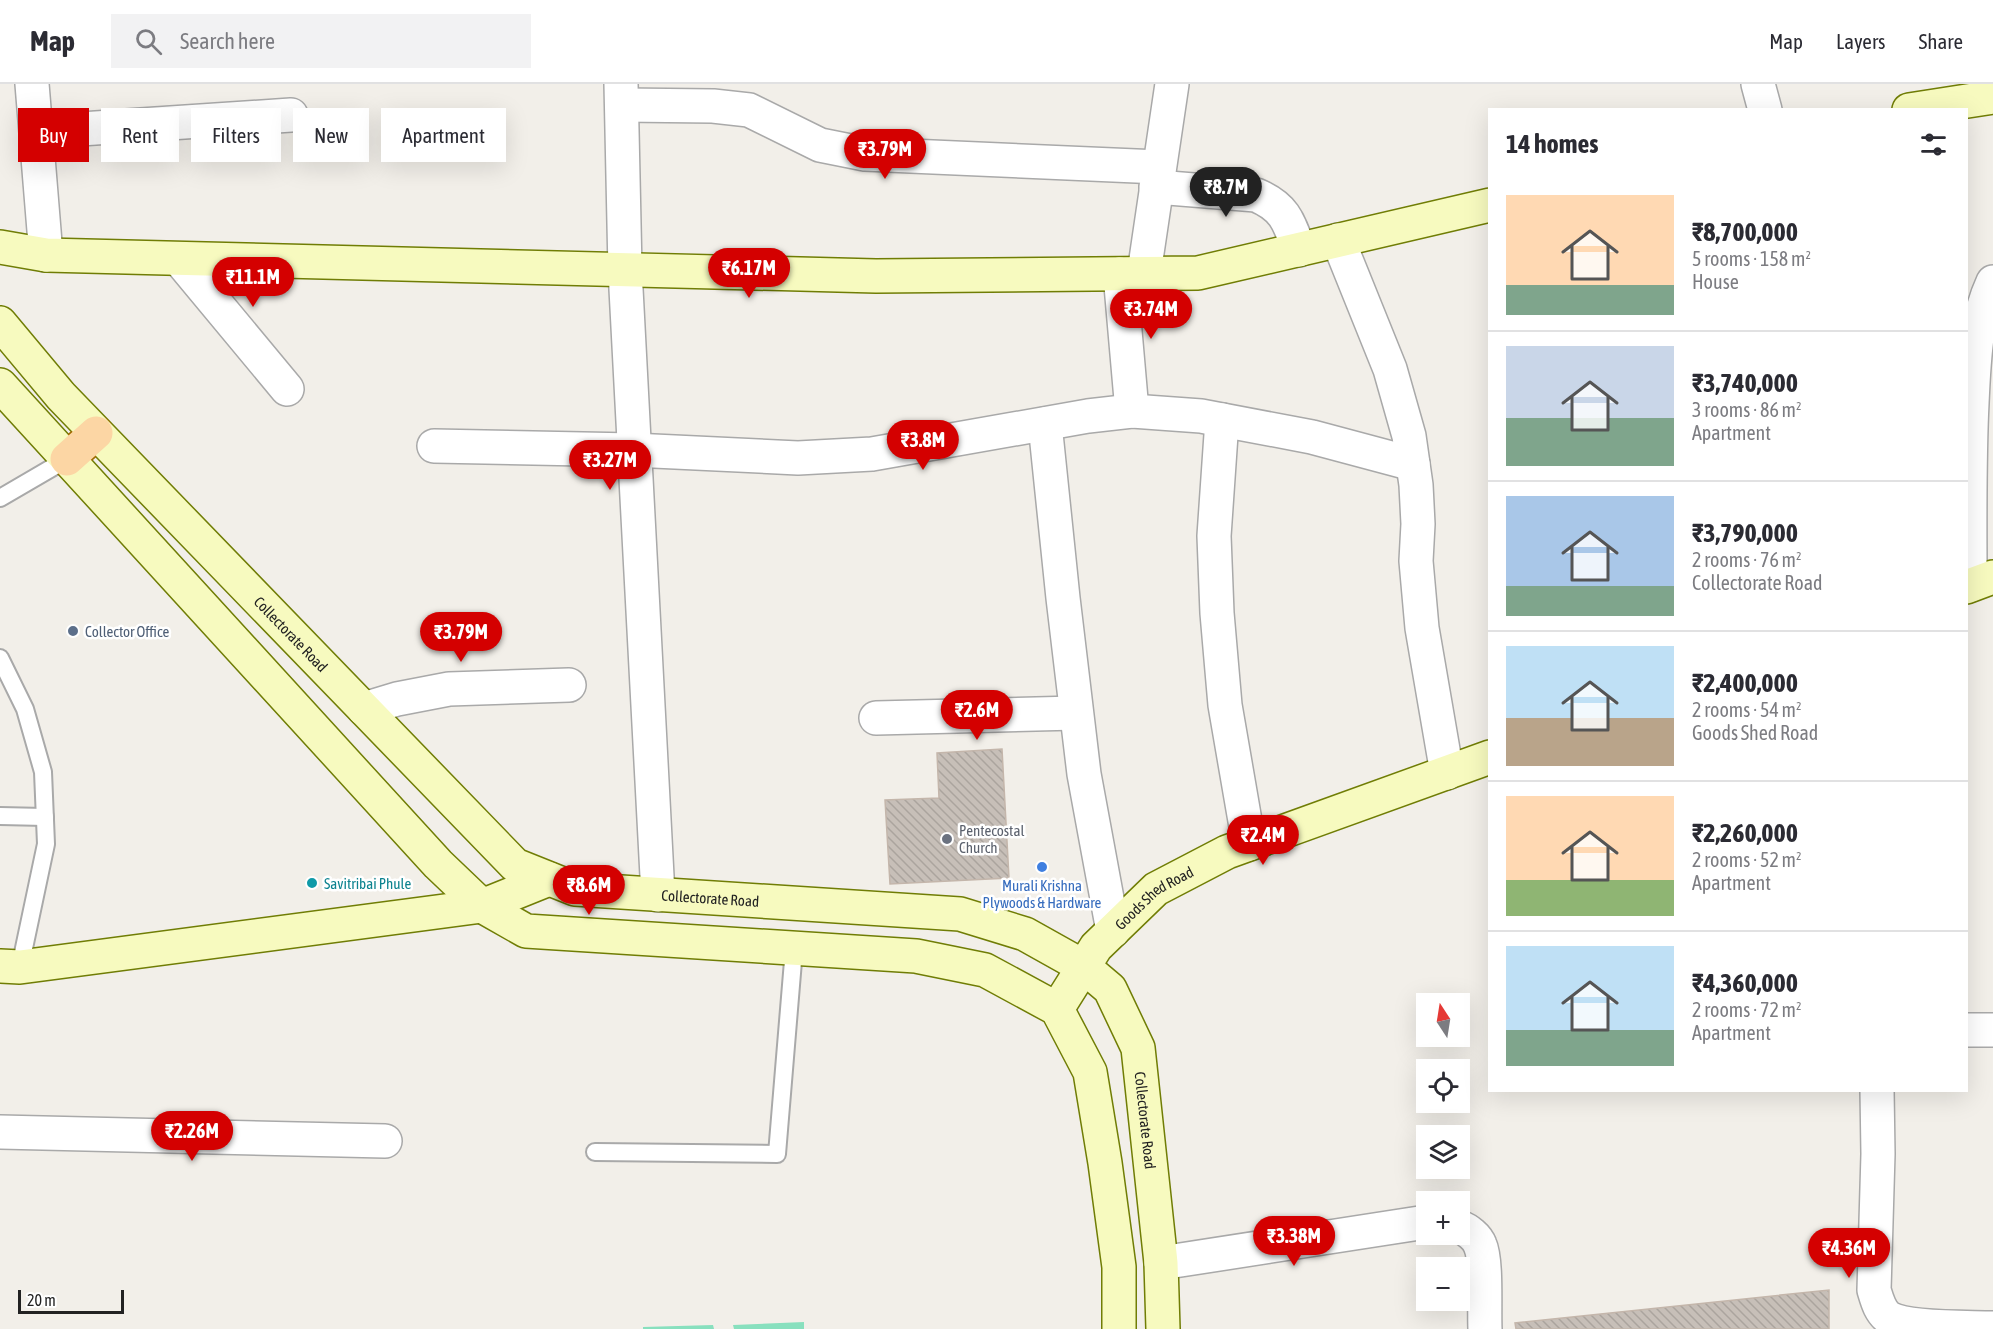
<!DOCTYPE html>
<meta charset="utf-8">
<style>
body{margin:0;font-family:"Asap Condensed",sans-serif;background:#f2f2f3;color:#2b2b33;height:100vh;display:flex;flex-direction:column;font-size:22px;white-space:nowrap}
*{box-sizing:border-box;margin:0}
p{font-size:20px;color:#7c7c81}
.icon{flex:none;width:33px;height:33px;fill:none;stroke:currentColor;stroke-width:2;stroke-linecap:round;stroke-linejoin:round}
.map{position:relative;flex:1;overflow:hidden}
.sheet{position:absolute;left:1488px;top:24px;width:480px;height:984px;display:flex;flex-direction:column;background:#fff;border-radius:0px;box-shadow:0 6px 24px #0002}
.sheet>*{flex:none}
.guide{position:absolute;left:18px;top:24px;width:570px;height:54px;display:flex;gap:12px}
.needle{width:39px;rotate:348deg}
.tools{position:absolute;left:1416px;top:909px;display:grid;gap:12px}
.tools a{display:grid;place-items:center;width:54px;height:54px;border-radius:0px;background:#fff;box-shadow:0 6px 24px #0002;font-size:30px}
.scale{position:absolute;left:18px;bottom:15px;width:106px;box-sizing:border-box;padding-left:6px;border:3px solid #222;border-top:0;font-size:16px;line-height:21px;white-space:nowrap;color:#222;-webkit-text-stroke:4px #fff;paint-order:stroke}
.price{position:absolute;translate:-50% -51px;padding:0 14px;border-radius:21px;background:#d40000;color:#fff;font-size:20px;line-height:39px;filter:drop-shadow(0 2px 3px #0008)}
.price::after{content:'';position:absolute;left:50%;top:36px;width:18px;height:14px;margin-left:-9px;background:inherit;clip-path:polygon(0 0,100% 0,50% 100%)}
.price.current{background:#222;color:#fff}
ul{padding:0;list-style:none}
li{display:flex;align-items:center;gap:18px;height:150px;padding:0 18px}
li+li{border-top:2px solid #e1e1e2}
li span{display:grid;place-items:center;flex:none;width:168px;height:120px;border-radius:0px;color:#555}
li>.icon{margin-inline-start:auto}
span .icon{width:72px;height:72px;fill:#fffc;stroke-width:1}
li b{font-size:26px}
h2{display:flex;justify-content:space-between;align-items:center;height:72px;padding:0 18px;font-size:26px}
.chip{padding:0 21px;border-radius:0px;background:#fff;box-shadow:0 6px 24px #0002;font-size:21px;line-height:54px}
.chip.current{background:#d40000;color:#fff}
header{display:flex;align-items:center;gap:36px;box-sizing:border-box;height:84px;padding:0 30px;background:#fff;border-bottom:2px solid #e1e1e2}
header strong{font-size:28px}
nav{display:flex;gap:33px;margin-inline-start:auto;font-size:21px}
.search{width:420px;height:54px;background:#f2f2f3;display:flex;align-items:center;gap:15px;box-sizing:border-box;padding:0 21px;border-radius:0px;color:#7c7c81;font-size:22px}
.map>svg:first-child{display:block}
</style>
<header>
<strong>Map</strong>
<div class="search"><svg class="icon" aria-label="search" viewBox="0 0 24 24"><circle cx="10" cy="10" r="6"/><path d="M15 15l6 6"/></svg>Search here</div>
<nav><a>Map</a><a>Layers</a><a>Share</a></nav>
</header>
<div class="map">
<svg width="1993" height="1245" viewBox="0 0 1993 1245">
<defs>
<pattern id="building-back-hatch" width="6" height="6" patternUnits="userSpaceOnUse" patternTransform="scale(1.5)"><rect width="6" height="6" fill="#c7bfb8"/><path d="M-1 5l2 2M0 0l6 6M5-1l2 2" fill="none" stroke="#aba49e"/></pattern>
</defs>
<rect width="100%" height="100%" fill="#f2efe9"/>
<g fill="#88e0be">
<path d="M 804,1238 L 804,1245 L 734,1245 L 733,1241 Z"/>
<path d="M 713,1241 L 714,1245 L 643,1245 L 643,1243 Z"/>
</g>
<g fill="url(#building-back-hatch)" stroke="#c4b6ab" stroke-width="1.5">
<path d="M 1002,665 L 1009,794 L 890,800 L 885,716 L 939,714 L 937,669 Z"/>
<path d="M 1829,1206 L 1829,1245 L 1516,1245 L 1515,1239 Z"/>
</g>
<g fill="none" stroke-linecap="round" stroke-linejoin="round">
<g stroke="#a9a9a9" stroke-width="20">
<g id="lane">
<path d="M 0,414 L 67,375"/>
<path d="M 0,574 L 25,625 L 43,688 L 46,760 L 20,883"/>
<path d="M 0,732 L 45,733"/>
<path d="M 595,1068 L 777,1070 L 794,865"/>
</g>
</g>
<g stroke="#a9a9a9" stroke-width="36">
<g id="street">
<path d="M 32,0 L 46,171"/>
<path d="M 621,0 L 625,186 L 658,811"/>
<path d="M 1758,0 L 1765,26"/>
<path d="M 622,21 L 713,22 L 749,26 L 820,61 L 865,70 L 1159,83"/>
<path d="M 36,48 L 291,31"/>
<path d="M 1156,103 L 1256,111 C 1285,123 1289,138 1299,166"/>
<path d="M 1338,156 L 1390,285 L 1409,352 L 1416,401 L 1418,440 L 1416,477 L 1422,544 L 1447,689"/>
<path d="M 179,175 L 287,305"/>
<path d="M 1144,189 L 1172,0"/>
<path d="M 1120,190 L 1132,327"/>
<path d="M 1222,336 L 1214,452 L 1217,529 L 1225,621 L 1249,760"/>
<path d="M 1045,340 L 1063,514 L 1084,690 L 1113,847"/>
<path d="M 434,362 L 633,366 L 798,374 L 872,370 L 1088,332 L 1132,327 L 1201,332 L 1312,353 L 1413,380"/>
<path d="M 1970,501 C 1970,440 1969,379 1972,319 C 1974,277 1975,237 1993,198"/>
<path d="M 364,625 L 397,615 L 449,605 L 569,601"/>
<path d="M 876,634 L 1076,629"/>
<path d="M 1966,946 L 1993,946"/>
<path d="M 1877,1006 L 1878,1070 L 1874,1206 C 1877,1216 1880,1228 1889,1234 C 1909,1245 1968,1243 1993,1244"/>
<path d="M 0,1048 L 385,1057"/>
<path d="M 1460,1143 C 1468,1146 1477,1153 1480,1161 C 1487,1176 1484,1226 1485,1245"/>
<path d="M 1161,1179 L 1426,1138"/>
</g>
</g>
<g stroke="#707d05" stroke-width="36">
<g id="secondary">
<path d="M 1909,26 L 1993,13"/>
<path d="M 0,163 L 46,171 L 876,192 L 1198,189 L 1490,121"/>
<path id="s1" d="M 0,239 L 61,312 L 515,781 L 575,805 L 960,830 L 1025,850 L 1084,883 L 1110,905 L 1138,964 L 1161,1179 L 1163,1245"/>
<path d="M 0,301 L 438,780 L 482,822 L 526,847 L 916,872 L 985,886 L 1057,925 L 1090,988 L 1105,1079 L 1119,1183 L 1119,1245"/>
<path d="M 1966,503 L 1993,493"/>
<path d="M 0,882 L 20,883 L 482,822 L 549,795"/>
<path id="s2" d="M 1057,925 L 1096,863 L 1156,805 L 1227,768 L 1490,673"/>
</g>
</g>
<g stroke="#a06b00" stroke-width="36">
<path id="primary" d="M 67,375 L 96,349"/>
</g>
<use href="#lane" stroke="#fff" stroke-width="16"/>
<use href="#street" stroke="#fff" stroke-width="33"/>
<use href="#secondary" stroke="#f7fabf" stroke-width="33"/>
<use href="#primary" stroke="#fcd6a4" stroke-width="33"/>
</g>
<circle fill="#5c6f8a" stroke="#fff" stroke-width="2" cx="73" cy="547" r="6"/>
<circle fill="#6b7280" stroke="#fff" stroke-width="2" cx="947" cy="755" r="6"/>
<circle fill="#3f7fe0" stroke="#fff" stroke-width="2" cx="1042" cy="783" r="6"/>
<circle fill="#0f9aa8" stroke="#fff" stroke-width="2" cx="312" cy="799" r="6"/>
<g text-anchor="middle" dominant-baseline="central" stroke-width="5" stroke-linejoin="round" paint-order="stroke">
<g font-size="15" fill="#4e5e75" stroke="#fff" text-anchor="start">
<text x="85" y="547">Collector Office</text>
</g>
<g font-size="15" fill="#222" stroke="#fff">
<text stroke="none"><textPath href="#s1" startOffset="426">Collectorate Road</textPath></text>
<text stroke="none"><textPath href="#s1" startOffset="948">Collectorate Road</textPath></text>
<text stroke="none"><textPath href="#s2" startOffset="150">Goods Shed Road</textPath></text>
<text stroke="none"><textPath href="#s1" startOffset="1506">Collectorate Road</textPath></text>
</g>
<g font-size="15" fill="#5b616d" stroke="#fff" text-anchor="start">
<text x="959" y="746">Pentecostal<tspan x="959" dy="17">Church</tspan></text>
</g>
<g font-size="15" fill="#0d838f" stroke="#fff" text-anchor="start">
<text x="324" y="799">Savitribai Phule</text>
</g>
<g font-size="15" fill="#366cbe" stroke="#fff">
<text x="1042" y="801">Murali Krishna<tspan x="1042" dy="17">Plywoods &amp; Hardware</tspan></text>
</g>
</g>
</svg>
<div class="tools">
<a><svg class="needle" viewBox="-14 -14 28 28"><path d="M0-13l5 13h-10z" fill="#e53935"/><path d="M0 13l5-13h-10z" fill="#7c7c81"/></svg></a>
<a><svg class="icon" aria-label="locate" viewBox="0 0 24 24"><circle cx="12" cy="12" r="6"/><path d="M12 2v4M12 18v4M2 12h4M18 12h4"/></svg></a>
<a><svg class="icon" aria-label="layers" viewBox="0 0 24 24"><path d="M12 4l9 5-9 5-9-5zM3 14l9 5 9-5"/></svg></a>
<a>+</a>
<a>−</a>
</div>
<div class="scale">20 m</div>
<b class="price" style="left:885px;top:96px">₹3.79M</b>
<b class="price current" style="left:1226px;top:134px">₹8.7M</b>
<b class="price" style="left:749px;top:215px">₹6.17M</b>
<b class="price" style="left:253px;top:224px">₹11.1M</b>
<b class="price" style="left:1151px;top:256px">₹3.74M</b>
<b class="price" style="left:923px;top:387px">₹3.8M</b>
<b class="price" style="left:610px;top:407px">₹3.27M</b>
<b class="price" style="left:461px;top:579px">₹3.79M</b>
<b class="price" style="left:977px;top:657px">₹2.6M</b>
<b class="price" style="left:1263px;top:782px">₹2.4M</b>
<b class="price" style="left:589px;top:832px">₹8.6M</b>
<b class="price" style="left:192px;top:1078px">₹2.26M</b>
<b class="price" style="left:1294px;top:1183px">₹3.38M</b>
<b class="price" style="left:1849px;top:1195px">₹4.36M</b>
<div class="guide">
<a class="chip current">Buy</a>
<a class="chip">Rent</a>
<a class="chip">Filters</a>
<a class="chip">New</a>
<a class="chip">Apartment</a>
</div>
<section class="sheet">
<h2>14 homes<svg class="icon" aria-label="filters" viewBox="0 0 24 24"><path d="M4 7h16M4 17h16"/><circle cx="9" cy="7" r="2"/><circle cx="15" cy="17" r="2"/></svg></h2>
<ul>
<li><span style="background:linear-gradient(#ffd9b3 75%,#7fa58c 0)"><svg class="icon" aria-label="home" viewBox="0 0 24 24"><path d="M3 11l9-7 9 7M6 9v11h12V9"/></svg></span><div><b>₹8,700,000</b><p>5 rooms · 158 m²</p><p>House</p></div></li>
<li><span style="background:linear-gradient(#c9d6e8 60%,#7fa58c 0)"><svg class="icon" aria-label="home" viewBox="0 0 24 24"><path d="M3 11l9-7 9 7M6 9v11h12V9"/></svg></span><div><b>₹3,740,000</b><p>3 rooms · 86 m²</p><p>Apartment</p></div></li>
<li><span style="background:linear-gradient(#a9c7e8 75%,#7fa58c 0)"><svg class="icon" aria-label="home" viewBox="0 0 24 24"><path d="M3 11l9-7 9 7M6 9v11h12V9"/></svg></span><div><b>₹3,790,000</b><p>2 rooms · 76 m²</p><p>Collectorate Road</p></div></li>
<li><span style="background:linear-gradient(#bfe0f5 60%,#b9a48a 0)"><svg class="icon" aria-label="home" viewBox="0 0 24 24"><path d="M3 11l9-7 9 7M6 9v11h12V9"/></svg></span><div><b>₹2,400,000</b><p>2 rooms · 54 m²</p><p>Goods Shed Road</p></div></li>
<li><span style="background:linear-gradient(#ffd9b3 70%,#8fb573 0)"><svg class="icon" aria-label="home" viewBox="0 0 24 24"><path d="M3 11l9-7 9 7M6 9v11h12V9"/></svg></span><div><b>₹2,260,000</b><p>2 rooms · 52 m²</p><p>Apartment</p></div></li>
<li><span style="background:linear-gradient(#bfe0f5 70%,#7fa58c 0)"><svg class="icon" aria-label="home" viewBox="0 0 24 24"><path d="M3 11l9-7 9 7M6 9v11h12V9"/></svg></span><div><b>₹4,360,000</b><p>2 rooms · 72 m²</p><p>Apartment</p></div></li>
</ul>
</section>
</div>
